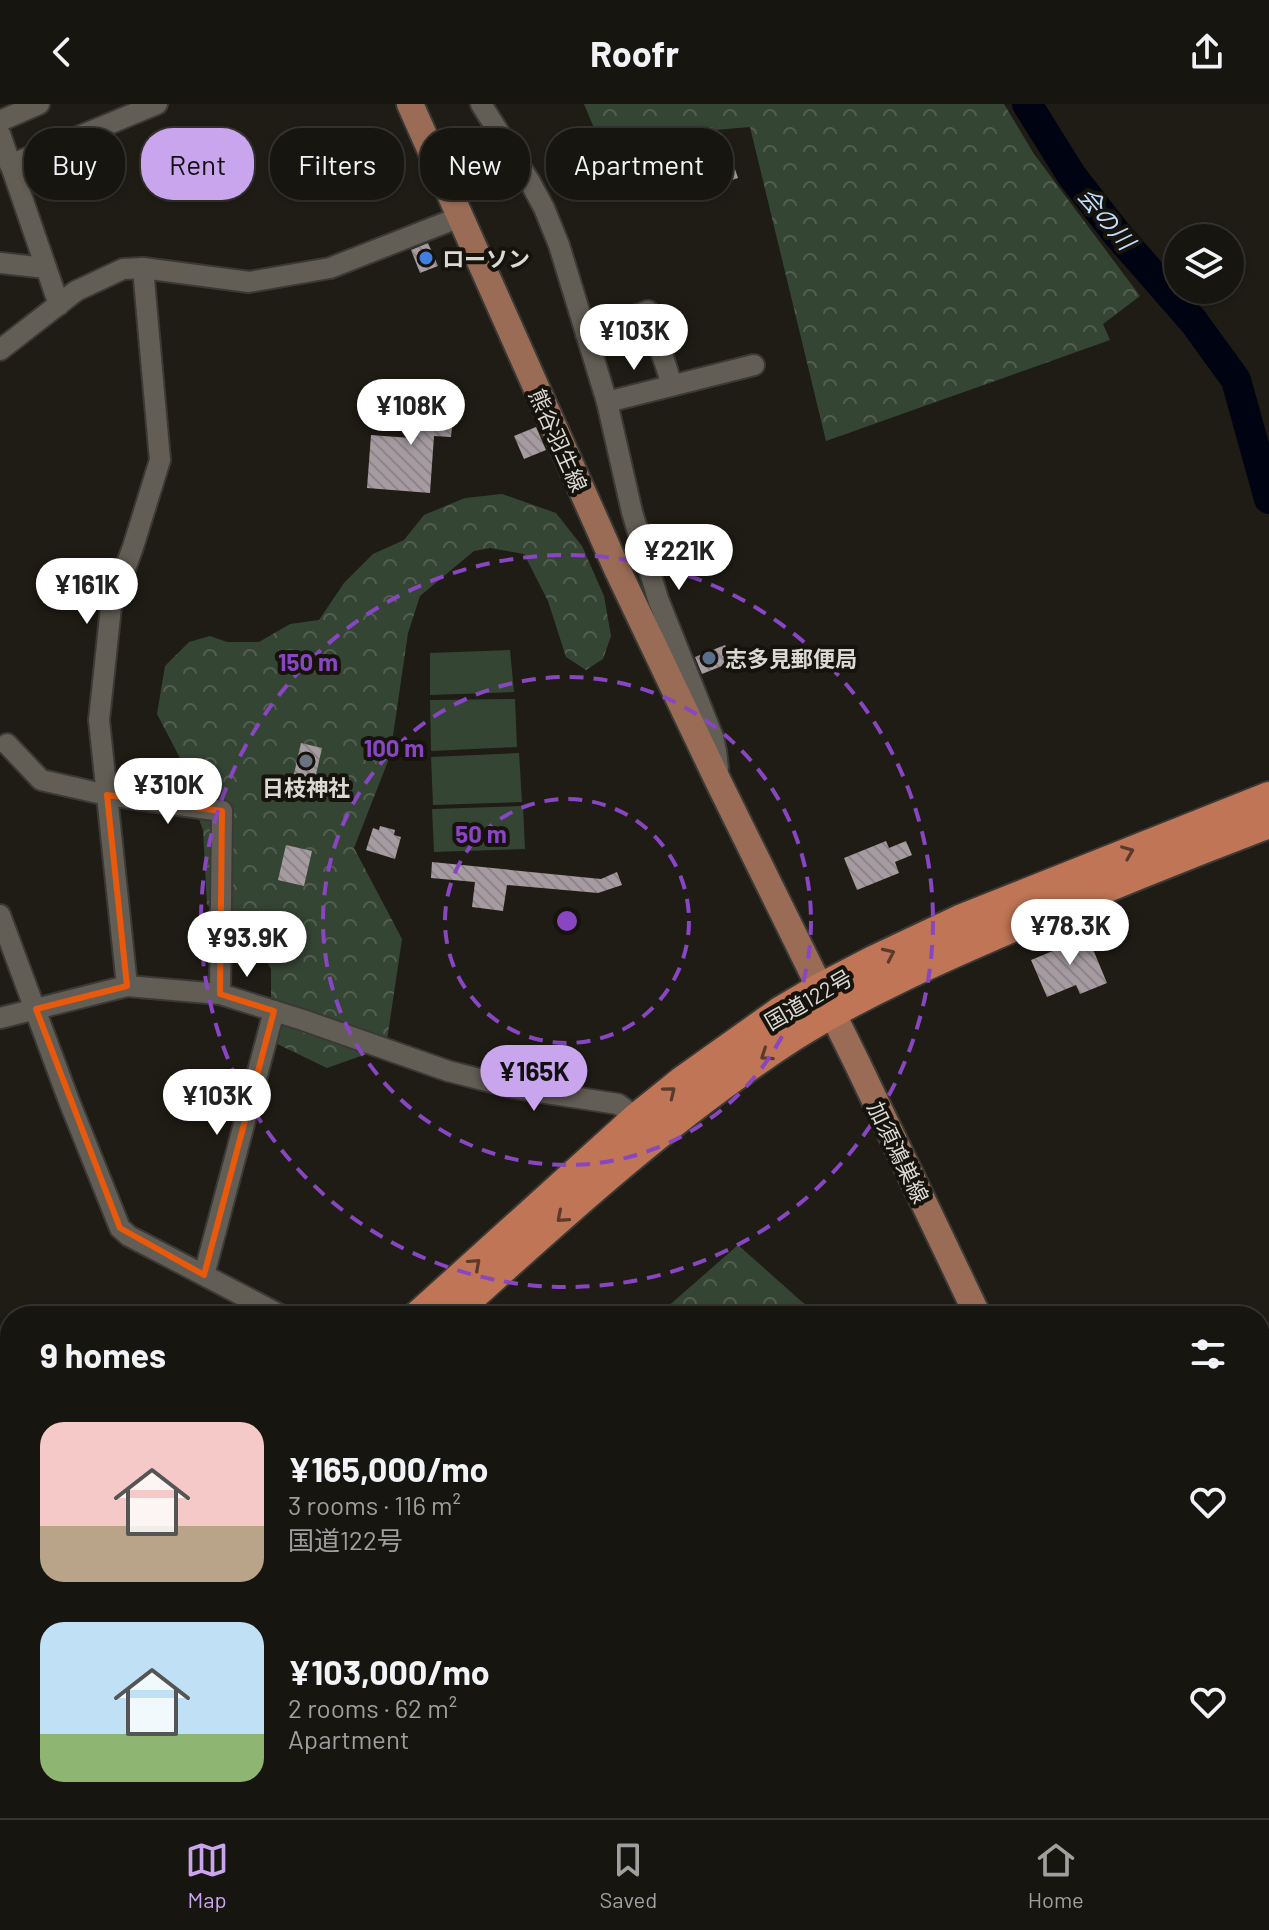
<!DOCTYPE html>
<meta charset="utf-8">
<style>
body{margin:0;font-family:Barlow,"Noto Sans JP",sans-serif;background:#24221e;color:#f1f3f6;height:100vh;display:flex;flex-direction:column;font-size:30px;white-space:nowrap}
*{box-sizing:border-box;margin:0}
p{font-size:26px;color:#9e9f9f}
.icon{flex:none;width:44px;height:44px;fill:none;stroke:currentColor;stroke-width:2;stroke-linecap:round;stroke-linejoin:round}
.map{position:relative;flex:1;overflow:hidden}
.details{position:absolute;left:0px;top:1202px;width:1270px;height:512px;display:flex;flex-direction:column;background:#171510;border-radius:32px 32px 0 0;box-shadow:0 2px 6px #0004,0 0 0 2px #363430}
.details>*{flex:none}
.guide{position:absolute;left:24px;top:24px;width:800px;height:72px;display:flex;gap:16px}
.controls{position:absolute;left:1164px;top:120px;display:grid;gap:16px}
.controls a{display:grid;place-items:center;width:80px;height:80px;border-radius:50%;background:#171510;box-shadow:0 2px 6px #0004,0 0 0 2px #363430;font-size:40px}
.price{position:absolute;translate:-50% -68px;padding:0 18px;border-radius:28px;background:#fff;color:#222;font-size:26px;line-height:52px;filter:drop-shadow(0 2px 4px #0008)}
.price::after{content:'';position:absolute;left:50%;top:48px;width:24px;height:18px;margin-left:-12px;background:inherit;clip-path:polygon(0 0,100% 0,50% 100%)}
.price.on{background:#c9a5ee;color:#111}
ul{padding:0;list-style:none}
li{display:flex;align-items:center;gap:24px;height:200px;padding:0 40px}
li span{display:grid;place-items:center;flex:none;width:224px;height:160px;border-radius:24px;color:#555}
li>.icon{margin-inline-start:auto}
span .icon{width:96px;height:96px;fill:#fffc;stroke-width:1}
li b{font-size:34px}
h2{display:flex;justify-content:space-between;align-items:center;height:96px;padding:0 40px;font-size:34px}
.pill{padding:0 28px;border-radius:32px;background:#171510;box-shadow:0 2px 6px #0004,0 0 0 2px #363430;font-size:28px;line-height:72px}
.pill.on{background:#c9a5ee;color:#111}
header{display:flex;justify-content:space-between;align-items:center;height:104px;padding:0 40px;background:#171510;font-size:36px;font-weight:700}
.dock{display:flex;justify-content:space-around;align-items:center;height:112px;border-top:2px solid #363430;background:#171510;font-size:22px;color:#9e9f9f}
.dock a{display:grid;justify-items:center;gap:4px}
.dock .on{color:#c9a5ee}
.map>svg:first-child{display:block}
</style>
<header><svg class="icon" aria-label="back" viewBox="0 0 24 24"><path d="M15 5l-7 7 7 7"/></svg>Roofr<svg class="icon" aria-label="share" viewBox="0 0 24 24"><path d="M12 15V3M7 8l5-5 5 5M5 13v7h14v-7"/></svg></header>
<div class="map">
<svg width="1269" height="1714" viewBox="0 0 1269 1714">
<defs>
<pattern id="forest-crowns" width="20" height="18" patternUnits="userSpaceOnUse" patternTransform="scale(2)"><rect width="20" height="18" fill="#354534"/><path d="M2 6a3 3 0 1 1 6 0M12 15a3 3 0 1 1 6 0" fill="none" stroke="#525f50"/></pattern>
<pattern id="building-back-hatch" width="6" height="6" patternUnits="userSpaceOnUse" patternTransform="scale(2)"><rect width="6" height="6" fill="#a59ba0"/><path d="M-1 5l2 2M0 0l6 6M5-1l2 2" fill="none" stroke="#8c8488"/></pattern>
</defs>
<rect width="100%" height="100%" fill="#1f1c15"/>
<g fill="url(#forest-crowns)">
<path d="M 584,0 L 1004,0 L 1034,50 L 1140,192 L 1103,220 L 1110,236 L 826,337 L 750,23 L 599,36 Z"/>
<path d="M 502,390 L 556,409 L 582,442 L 604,492 L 611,532 L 603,555 L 586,566 L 566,553 L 548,497 L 524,450 L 490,444 L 474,447 L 420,492 L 408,529 L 390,652 L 354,744 L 402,835 L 386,943 L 327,964 L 271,937 L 271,865 L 246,824 L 207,801 L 203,726 L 186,681 L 179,652 L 157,610 L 165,562 L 189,538 L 210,532 L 227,538 L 259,538 L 290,520 L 319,516 L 344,479 L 373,450 L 404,436 L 424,411 L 465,394 Z"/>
<path d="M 738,1141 L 810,1205 L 820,1212 L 657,1212 Z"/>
<path d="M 701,1704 L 988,1704 L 988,1714 L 705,1714 Z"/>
</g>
<g fill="#354534">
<path d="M 510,546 L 514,588 L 430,591 L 430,549 Z"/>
<path d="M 515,595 L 517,643 L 431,647 L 430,596 Z"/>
<path d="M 519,649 L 522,698 L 433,701 L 431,653 Z"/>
<path d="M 523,702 L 525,745 L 434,748 L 432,705 Z"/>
</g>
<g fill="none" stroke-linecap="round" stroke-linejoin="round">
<path stroke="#000412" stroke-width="30" d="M 1027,0 L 1072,72 L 1117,130 L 1194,218 L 1236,276 L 1269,395"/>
</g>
<g fill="url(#building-back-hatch)">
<path d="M 725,36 L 738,74 L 721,80 L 709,41 Z"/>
<path d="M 428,139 L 438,162 L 420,169 L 411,146 Z"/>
<path d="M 415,284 L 431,286 L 431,291 L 455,293 L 451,333 L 434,332 L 430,389 L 367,384 L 371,331 L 411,334 Z"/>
<path d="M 536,323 L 546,346 L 524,355 L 514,332 Z"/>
<path d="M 725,541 L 732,558 L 702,570 L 695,553 Z"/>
<path d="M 301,639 L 322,644 L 315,675 L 294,670 Z"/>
<path d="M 380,722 L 395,726 L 394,731 L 401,733 L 395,755 L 366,746 L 373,724 L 379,726 Z"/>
<path d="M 886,737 L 889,744 L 906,737 L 912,751 L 895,758 L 899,769 L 857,786 L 844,754 Z"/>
<path d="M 286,741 L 312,747 L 304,782 L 278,776 Z"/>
<path d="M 432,758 L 601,775 L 617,768 L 622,781 L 598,789 L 507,781 L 503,807 L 472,803 L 475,778 L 431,774 Z"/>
<path d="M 1085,826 L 1107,879 L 1080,890 L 1076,881 L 1047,893 L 1031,856 L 1060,844 L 1058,838 Z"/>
</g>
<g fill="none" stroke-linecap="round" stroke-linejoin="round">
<g stroke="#3b3935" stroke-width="24">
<g id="minor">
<path d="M 481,0 L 530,78 L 544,104 L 559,141 L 607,298 L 632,408 L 658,495 L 713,633 L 716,647 L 718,664"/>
<path d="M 0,17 L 39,0"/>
<path d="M 0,30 L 59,201"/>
<path d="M 10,61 L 157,0"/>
<path d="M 0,159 L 46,164"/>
<path d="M 586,230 L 648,207 L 672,281"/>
<path d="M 0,246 L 76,187 L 123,165 L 143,164 L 249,178 L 330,164 L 460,113"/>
<path d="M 607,298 L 754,261"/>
<path d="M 7,640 L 41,676 L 107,691 L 222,707 L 220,890"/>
<path d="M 0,811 L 69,997 L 120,1124 L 129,1132 L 282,1212"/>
<path d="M 127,882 L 99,616 L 111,503 L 133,443 L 160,356 L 143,164"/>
<path d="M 0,914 L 127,882 L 220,890 L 303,916 L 448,967 L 514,984 L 618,1000 L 637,1014"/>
<path d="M 204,1171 L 274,907"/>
<path d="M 0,1347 L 10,1349"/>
<path d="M 660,1704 L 663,1714"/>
</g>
</g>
<g stroke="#3b3935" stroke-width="30">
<g id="major">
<path d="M 410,0 L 617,465 L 719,679 L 857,959 L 978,1212"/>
<path d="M 1221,1704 L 1226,1714"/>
</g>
</g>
<g stroke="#3b3935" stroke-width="34">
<g id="highway">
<path d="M 418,1212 L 637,1014 L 683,977 L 780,908 L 819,885 L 873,857 L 960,816 L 1269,693"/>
<path d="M 450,1212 C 559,1113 669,1012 793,932 C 861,889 936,856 1010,824 C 1096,787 1182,752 1269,719"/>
<path d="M 0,1595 L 10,1586"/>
<path d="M 0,1624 L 10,1616"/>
</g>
</g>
<use href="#minor" stroke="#625e55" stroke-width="20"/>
<use href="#major" stroke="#9a6c56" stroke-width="26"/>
<use href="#highway" stroke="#bf7556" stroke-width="30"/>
</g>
<defs><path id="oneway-chevron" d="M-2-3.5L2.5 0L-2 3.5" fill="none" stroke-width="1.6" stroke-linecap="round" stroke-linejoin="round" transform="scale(2)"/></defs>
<g stroke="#5a3a2a">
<use href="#oneway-chevron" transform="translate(1128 748) rotate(-22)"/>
<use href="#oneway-chevron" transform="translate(889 850) rotate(-25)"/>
<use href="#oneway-chevron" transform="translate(766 951) rotate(146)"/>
<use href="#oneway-chevron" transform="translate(670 988) rotate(-39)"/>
<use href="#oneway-chevron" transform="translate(562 1113) rotate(139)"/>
<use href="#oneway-chevron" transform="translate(475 1160) rotate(-42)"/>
</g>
<path fill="none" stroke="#e8590c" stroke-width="6" stroke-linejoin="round" d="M 107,691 L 222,707 L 220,890 L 274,907 L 204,1171 L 120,1124 L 36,905 L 127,882 Z"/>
<g fill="none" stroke="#8946c2" stroke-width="4" stroke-dasharray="14 10">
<circle cx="567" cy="817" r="122"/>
<circle cx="567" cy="817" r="244"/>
<circle cx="567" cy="817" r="366"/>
</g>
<circle fill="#3f7fe0" stroke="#16130c" stroke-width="3" cx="426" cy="154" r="8"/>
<circle fill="#5c6f8a" stroke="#16130c" stroke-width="3" cx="709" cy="554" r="8"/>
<circle fill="#6b7280" stroke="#16130c" stroke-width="3" cx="306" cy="657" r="8"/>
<g text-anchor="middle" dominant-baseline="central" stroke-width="8" stroke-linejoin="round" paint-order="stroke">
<g font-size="22" font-weight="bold" fill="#dbd9d4" stroke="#16130c" text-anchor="start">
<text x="442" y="154">ローソン</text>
<text x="725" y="554">志多見郵便局</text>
<text x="306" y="683" text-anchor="middle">日枝神社</text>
</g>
<g font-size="22" fill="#dbd9d4" stroke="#16130c">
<text transform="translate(559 336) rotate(66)">熊谷羽生線</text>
<text transform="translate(808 895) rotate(-30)">国道122号</text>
<text transform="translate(899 1048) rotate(64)">加須鴻巣線</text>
</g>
<g font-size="24" font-style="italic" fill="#bfdcff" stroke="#16130c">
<text transform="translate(1107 114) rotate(50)">会の川</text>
</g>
</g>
<circle cx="567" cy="817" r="12" fill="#8946c2" stroke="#16130c" stroke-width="4"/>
<g font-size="24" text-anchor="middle" font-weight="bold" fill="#8946c2" stroke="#16130c" stroke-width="8" stroke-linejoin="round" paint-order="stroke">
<text x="308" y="567">150 m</text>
<text x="394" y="653">100 m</text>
<text x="481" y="739">50 m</text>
</g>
</svg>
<div class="controls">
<a><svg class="icon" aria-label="layers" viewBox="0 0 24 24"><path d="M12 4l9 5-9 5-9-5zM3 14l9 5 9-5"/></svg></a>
</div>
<b class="price" style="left:634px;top:268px">¥103K</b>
<b class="price" style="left:411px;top:343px">¥108K</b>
<b class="price" style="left:679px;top:488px">¥221K</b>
<b class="price" style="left:87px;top:522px">¥161K</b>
<b class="price" style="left:168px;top:722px">¥310K</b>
<b class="price" style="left:1070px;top:863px">¥78.3K</b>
<b class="price" style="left:247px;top:875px">¥93.9K</b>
<b class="price on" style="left:534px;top:1009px">¥165K</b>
<b class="price" style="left:217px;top:1033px">¥103K</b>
<div class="guide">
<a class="pill">Buy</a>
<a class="pill on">Rent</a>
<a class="pill">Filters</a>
<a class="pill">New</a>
<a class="pill">Apartment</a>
</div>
<section class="details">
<h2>9 homes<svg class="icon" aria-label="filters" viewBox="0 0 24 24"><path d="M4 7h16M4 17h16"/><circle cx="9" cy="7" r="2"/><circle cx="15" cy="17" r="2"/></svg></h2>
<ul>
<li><span style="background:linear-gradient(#f6c9c9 65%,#b9a48a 0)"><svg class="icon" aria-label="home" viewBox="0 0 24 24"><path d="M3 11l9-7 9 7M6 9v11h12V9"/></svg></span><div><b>¥165,000/mo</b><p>3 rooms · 116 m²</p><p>国道122号</p></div><svg class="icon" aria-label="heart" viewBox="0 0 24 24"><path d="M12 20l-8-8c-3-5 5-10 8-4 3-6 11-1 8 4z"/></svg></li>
<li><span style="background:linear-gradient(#bfe0f5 70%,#8fb573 0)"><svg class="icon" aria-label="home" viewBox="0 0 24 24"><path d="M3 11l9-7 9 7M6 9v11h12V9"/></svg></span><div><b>¥103,000/mo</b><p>2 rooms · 62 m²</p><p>Apartment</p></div><svg class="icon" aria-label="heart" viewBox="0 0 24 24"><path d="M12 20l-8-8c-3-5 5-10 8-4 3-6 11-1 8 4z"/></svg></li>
</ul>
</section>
</div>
<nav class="dock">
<a class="on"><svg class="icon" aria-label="map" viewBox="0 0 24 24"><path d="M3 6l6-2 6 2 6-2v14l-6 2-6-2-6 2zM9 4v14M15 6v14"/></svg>Map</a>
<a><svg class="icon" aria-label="saved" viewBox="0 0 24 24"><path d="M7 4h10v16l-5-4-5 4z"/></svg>Saved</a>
<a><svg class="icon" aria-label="home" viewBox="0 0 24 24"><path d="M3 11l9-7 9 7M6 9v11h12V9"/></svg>Home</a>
</nav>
